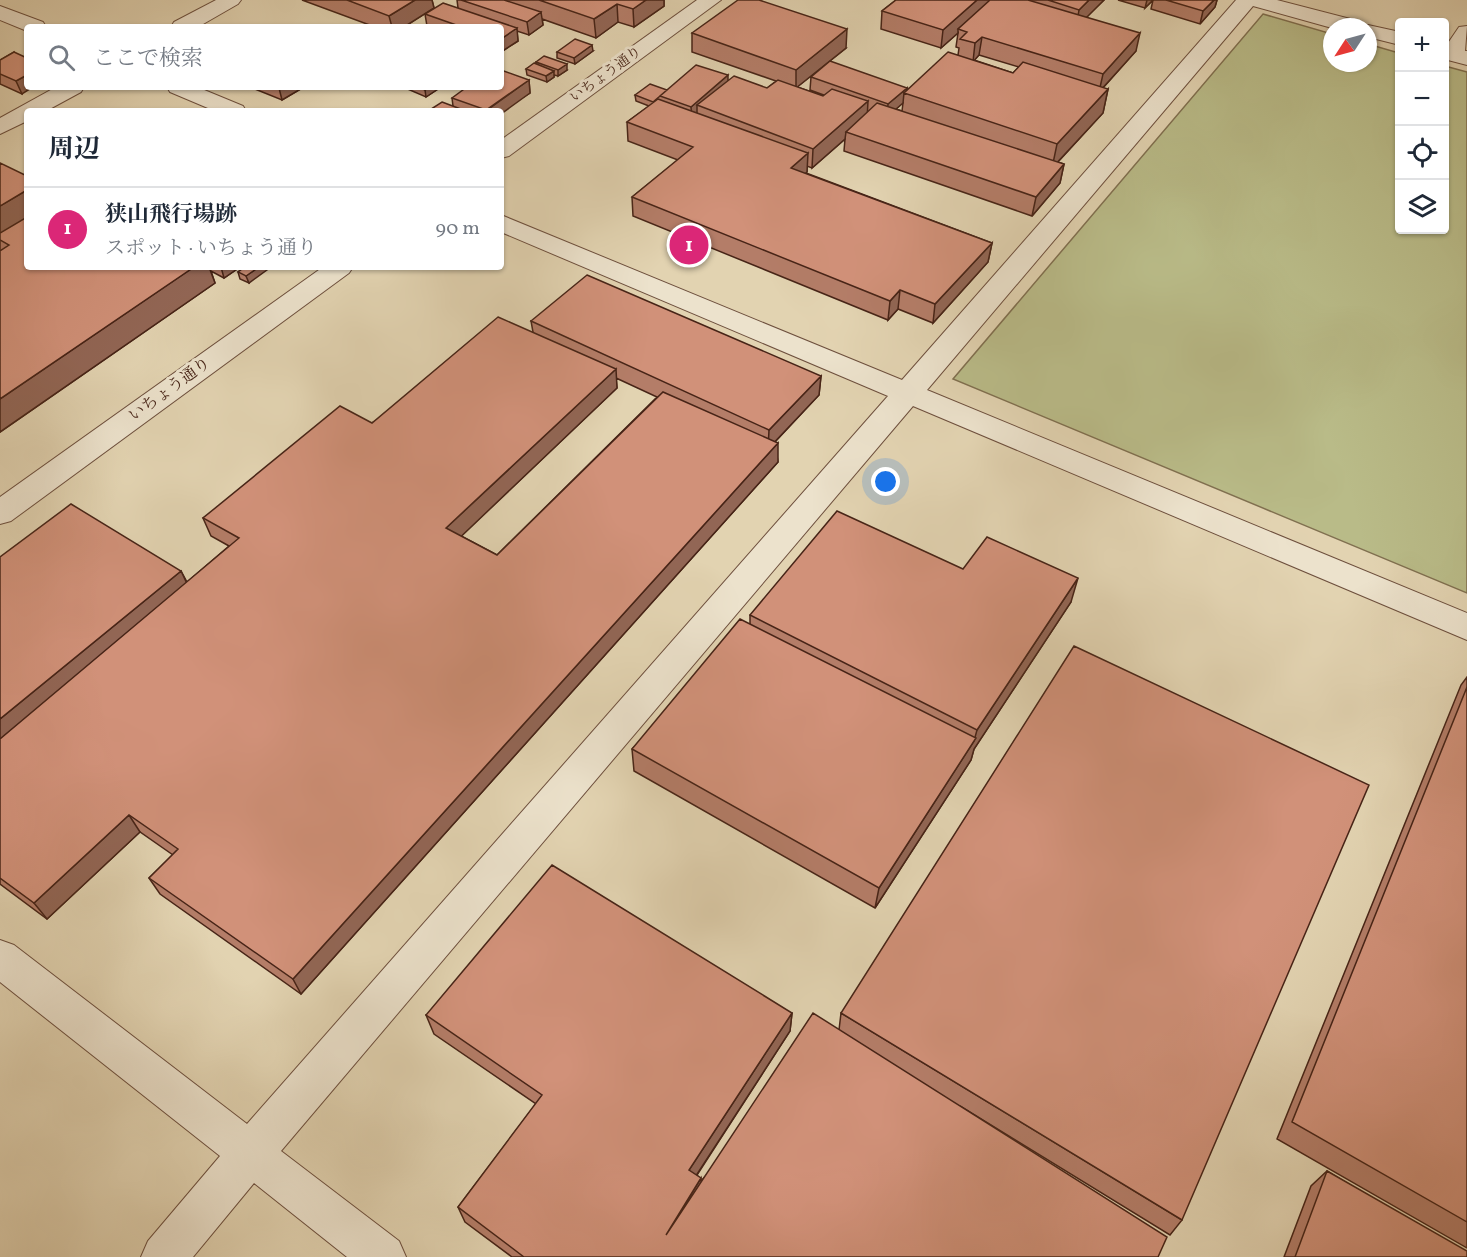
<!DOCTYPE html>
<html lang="ja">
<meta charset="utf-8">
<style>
:root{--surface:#fff;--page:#f2f2f3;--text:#1f2937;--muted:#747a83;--line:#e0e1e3;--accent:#db2777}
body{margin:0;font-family:Vollkorn,"Noto Serif JP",serif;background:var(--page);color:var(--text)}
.controls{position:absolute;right:18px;top:18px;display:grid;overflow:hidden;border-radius:6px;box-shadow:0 2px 4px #0004}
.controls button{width:54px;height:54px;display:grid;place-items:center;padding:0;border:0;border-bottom:2px solid var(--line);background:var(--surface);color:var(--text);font:30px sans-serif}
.compass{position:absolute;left:1323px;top:18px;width:54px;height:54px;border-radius:50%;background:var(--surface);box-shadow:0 2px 4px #0004;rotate:234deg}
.you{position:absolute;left:886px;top:482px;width:21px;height:21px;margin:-15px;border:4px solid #fff;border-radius:50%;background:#1a73e8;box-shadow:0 0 0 9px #1a73e833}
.badge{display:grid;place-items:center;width:39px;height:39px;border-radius:50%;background:var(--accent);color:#fff;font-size:20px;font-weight:700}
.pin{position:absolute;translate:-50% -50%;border:3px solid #fff;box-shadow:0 2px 6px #0006}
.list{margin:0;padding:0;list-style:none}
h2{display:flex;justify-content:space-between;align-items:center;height:78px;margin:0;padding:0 24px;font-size:26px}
h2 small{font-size:20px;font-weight:400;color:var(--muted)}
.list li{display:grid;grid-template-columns:39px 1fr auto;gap:18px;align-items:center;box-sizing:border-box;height:84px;padding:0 24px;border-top:2px solid var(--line)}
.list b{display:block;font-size:22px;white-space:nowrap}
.list p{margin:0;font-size:20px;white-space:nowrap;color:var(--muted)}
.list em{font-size:20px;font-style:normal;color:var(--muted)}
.icon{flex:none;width:33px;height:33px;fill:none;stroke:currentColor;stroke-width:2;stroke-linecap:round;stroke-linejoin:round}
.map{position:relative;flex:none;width:1467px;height:1257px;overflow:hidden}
.search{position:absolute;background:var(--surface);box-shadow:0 2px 4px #0004;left:24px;top:24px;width:480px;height:66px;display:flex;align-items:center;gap:15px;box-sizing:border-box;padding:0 21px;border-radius:6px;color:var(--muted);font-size:22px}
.panel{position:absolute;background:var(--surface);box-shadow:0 2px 4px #0004;left:24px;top:108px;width:480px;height:162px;border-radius:6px}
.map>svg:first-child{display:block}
</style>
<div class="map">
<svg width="1467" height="1257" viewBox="0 0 1467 1257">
<rect width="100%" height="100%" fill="#e2d3b1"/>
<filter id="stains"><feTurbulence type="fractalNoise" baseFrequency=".00333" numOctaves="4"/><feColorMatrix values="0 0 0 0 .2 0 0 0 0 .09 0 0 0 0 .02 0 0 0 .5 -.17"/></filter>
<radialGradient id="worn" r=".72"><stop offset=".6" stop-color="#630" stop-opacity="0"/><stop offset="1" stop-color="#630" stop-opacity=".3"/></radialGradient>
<!-- green -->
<path fill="#b9bb88" stroke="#807050" stroke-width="1.5" d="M1263 14 1332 34V63H1368V44L1399 53 1400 230H1444L1445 66 1467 72V593L953 379Z"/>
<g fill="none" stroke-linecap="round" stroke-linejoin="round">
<defs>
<path id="minor" d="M216 0H241L238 4 198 27H171L174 22Z
M697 0H721L509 156 501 158V140Z
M1236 0H1277L1362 22 1364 26 1368 25 1400 32V45L1368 37V27L1332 28 1253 6 927 390 1467 613V640L913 406 281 1151 399 1241 406 1257H347L254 1183 193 1257H141L148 1241 220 1156 0 982V940L14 945 247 1124 888 396 501 232V215L902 380Z
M0 6 43 22 46 27H27V31L0 20Z
M1467 26 1465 51H1467V65L1444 59V49L1459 27Z
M56 87H84L81 92 46 111H27V121L0 134V118Z
M167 87H197L243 106 246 111H215L170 92Z
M323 267H353L349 273 11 521 0 524V497Z"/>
</defs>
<!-- minor casing -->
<use href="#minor" stroke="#6e503e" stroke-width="2"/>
<!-- minor -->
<use href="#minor" fill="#ece2cc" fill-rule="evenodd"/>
</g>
<!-- wall -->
<path fill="#b47d68" stroke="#472417" stroke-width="1.5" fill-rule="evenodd" d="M302 0H432L434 8 404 27H375Z
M457 0H664V6L634 27 618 22 596 38 542 19 543 25 529 35 517 31 518 41 501 52V27L427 26 425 14 458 8Z
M896 0H1104L1086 17 1136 51 1103 88 1108 89 1103 113 1058 162 1064 164 1060 183 1032 216 844 151 845 139 812 168 807 166V172L806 173 992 243 988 262 933 323 898 309 888 320 633 216 632 197 678 160 628 141 627 122 649 106 636 101 635 95 667 90 767 88 776 81 692 52V33L846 48 797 87 823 96 824 95 810 90 811 77 907 88V90L958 55 959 48 956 47 958 33 941 48 881 29 882 11ZM979 55 1019 67 1013 73 974 60ZM903 103 902 111 896 109Z
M1118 0H1153L1145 8Z
M1153 0H1217L1215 7 1200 24 1151 9Z
M593 51 575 64 557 58V52Z
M14 52 22 94 0 84V60Z
M536 62 567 70 558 76 554 75V77L547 82 527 75 526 69 536 64Z
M529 80 530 93 501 111H428L453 106 452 98Z
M250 87H304L282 100Z
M403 87H441L426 97Z
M0 163 27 267H240L224 278 211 271 215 283 0 432Z
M245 267 249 283 240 279 238 272Z
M531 321 821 376 819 395 775 442 778 462 301 994 160 894 149 878 173 855 140 832 47 919 0 884V557L181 571 187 582 229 546 211 536 203 518 533 332ZM616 378 657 397 497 555 461 536 617 388Z
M963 569 1071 602 974 749 971 760 875 908 634 771 632 749 750 624V615Z
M1467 677V1248L1277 1139 1461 685Z
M792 1013 790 1031 697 1175 701 1181 839 1030 841 1013 1182 1220 1170 1235 960 1106 1158 1257H512L465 1222 458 1207 536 1104 434 1034 426 1015Z
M1327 1171 1467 1257H1284L1311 1186Z"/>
<!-- shaded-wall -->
<path fill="#926655" stroke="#472417" stroke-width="1.5" d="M415 0H432L434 8 404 27H392L389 16Z
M646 0H664V6L634 27 633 9Z
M977 0H994L958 29V33L941 48 943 30Z
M1089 0H1104L1076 28 1079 10Z
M1147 0H1153L1145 8Z
M1214 0H1217L1215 7 1200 24 1203 11Z
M617 4 618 22 596 38 594 19Z
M541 12 543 25 529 35 527 22Z
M517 28 518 41 501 52V39Z
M847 29 846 48 796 88V70Z
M1140 33 1136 51 1099 92 1103 74Z
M982 37 979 55 973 62 975 43Z
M592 45 593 51 575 64 574 58Z
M567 64V70L558 76V70Z
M554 71V77L547 82 546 76Z
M27 75V87H33L22 94 16 81Z
M728 75V88L697 105V115L692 120 691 107Z
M529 80 530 93 501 114V111H486Z
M280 87H304L282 100 279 88Z
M430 87H441L426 97 425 90Z
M907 88 906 94 904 93 903 103 887 117 888 104Z
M1108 89 1103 113 1052 168 1057 144Z
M868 101 867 120 846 132 845 139 812 168 813 149Z
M808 153 807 172 791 187V168Z
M1064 164 1060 183 1032 216 1036 197Z
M27 190V221L0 237V206Z
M992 243 988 262 933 323 935 304Z
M194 267H209L215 283 0 432V399Z
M221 267H240L224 278Z
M259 267H271L249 283 246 276Z
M900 290 898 309 888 320 890 301Z
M616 369 617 388 450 547 446 528Z
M821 376 819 395 768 449 769 430Z
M778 443V462L301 994 293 979Z
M181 571 190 590 0 747V719Z
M1078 578 1071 602 974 749 971 760 875 908 879 888 974 741 977 730Z
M129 815 140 832 47 919 34 903Z
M792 1013 790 1031 690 1185 689 1170Z
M701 1178 702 1194 666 1235Z"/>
<!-- building -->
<path fill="#d19179" stroke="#472417" stroke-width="1.5" d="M347 0H415L389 16Z
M461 0H504L541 12 527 22Z
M539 0H646L633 9 617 4 594 19Z
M738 0H759L847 29 796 70 692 33Z
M896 0H977L943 30 882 11Z
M990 0H1028L1140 33 1103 74 982 37 975 43 960 39 967 32 958 29Z
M1048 0H1089L1079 10Z
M1166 0H1214L1203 11Z
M443 3 517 28 501 39V27H462L425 14Z
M575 39 592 45 574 58 557 52Z
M14 52 27 58V75L16 81 0 74V60Z
M948 52 1013 73 1023 62 1108 89 1057 144 904 93Z
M544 56 567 64 558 70 536 62Z
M830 61 907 88 888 104 811 77Z
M534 63 554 71 546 76 526 69Z
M696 65 728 75 691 107 660 96Z
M501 70 529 80 486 110 452 98 467 87H501Z
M734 76 767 88 778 80 823 96 832 89 868 101 813 149 697 105Z
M650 84 667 90 653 102 635 95Z
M417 87H430L425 90Z
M658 99 808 153 791 168 992 243 935 304 900 290 890 301 632 197 693 147 627 122Z
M442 102 466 111H428Z
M877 103 1064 164 1036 197 846 132Z
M0 163 27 176V190L0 206Z
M27 217V267H194L0 399V251L9 245 0 240V233Z
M245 267H259L246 276 238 272Z
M587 275 821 376 769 430 531 321Z
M498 317 616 369 446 528 497 555 663 392 778 443 293 979 149 878 178 849 129 815 34 903 0 878V739L239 538 203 518 340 406 372 423Z
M71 504 181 571 0 719V557Z
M837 511 963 569 987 537 1078 578 977 730 750 615Z
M740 619 976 738 879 888 632 749Z
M1074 646 1369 785 1182 1220 841 1013Z
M1467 687V1222L1292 1122Z
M552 865 792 1013 689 1170 701 1178 666 1235 813 1013 1167 1237 1158 1257H524L458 1207 542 1095 426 1015Z
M1327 1171 1467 1251V1257H1295Z"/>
<g text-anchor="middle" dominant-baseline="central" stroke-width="6" stroke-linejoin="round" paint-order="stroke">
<!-- far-street labels -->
<g font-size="14" fill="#472417" stroke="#ece2cc">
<text transform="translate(606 75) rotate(-36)">いちょう通り</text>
</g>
<!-- street labels -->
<g font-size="16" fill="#472417" stroke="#ece2cc">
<text transform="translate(170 390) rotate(-36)">いちょう通り</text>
</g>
</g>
<rect width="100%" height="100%" filter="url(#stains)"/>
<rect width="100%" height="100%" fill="url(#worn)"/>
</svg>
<div class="controls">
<button>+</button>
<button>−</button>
<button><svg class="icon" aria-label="locate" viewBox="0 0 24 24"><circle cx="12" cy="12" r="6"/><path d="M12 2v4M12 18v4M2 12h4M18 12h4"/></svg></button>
<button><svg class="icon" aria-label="layers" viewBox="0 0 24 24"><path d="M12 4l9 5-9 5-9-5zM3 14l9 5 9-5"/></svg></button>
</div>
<svg class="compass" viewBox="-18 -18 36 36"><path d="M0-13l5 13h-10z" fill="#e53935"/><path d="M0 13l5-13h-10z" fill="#747a83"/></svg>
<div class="you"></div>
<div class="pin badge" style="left:689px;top:245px">1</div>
<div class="search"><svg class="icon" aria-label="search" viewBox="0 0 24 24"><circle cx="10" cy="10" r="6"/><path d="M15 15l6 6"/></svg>ここで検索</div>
<section class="panel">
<h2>周辺<small></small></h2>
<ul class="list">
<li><span class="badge">1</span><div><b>狭山飛行場跡</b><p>スポット · いちょう通り</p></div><em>90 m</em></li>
</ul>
</section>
</div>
